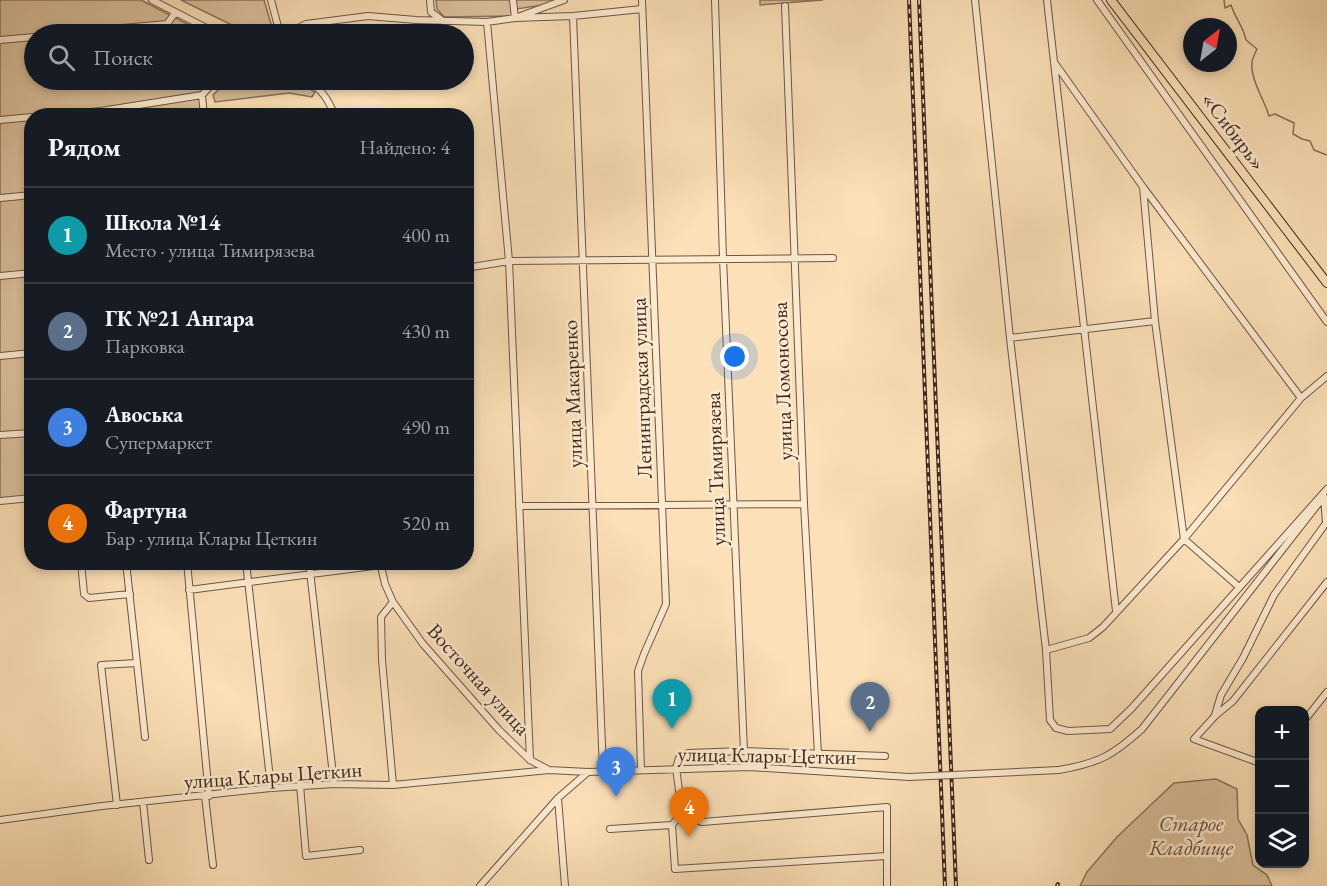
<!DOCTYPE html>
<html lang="ru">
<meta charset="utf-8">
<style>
:root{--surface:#171b24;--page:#20242c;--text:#f1f3f6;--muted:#9ea1a6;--line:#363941;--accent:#c59692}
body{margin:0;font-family:"EB Garamond",serif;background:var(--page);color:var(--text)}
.controls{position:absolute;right:18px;bottom:18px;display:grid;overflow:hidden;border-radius:12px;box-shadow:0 3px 9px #0003}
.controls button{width:54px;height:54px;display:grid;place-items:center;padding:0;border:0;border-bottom:2px solid var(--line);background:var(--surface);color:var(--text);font:30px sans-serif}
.compass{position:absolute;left:1183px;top:18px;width:54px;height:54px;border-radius:50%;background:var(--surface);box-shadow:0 3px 9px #0003;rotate:31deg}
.you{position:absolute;left:735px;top:357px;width:21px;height:21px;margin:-15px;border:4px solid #fff;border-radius:50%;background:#1a73e8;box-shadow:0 0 0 9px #1a73e833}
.badge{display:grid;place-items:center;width:39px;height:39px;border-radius:50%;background:var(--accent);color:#fff;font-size:20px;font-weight:700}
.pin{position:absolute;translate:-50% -50px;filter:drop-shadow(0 2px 3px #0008)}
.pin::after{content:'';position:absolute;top:32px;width:21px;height:18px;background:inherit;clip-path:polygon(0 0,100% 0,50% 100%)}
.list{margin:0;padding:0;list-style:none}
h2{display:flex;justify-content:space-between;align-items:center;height:78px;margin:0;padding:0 24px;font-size:26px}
h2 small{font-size:20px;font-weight:400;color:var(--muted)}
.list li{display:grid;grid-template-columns:39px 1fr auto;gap:18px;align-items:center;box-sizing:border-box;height:96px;padding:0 24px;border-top:2px solid var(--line)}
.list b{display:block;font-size:22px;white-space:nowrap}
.list p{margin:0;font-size:20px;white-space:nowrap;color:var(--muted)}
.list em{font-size:20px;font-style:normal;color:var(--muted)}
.icon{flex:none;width:33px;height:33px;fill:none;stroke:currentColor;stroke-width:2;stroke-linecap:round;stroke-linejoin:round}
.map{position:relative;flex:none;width:1327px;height:886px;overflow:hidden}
.search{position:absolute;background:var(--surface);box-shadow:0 3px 9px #0003;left:24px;top:24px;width:450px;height:66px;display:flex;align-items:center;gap:15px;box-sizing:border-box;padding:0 21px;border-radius:33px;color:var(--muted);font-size:22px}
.panel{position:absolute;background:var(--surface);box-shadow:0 3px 9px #0003;left:24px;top:108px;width:450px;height:462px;border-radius:24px}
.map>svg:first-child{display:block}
</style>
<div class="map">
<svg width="1327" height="886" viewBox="0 0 1327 886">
<rect width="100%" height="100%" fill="#fce0b7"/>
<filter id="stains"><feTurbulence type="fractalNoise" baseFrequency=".00333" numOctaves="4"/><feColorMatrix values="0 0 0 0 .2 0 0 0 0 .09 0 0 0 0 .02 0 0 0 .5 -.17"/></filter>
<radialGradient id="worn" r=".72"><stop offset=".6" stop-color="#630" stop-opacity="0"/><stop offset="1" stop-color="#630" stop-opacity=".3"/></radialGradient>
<!-- green -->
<path fill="#dcc19d" stroke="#8e745d" stroke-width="1.5" d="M0 0H141L195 28 196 34H34V80H200L204 115 32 116 31 498 0 501Z
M181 0H264L274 34H250Z
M436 0H511L513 16 444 17 437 9Z
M515 0H560L551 4 516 9Z
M760 0H823L760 5Z
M228 80H293L315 92 312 97 289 93 215 102 213 95Z
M1216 779 1237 789 1238 819 1247 835 1253 865 1267 875 1272 886H1080L1087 872 1117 837 1174 783Z"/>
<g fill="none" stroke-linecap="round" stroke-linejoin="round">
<!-- stream -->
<path stroke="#8a705a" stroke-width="1.5" d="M1224 0 1225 8 1231 5C1235 18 1244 28 1246 40L1257 49C1255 53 1252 59 1252 63 1250 79 1265 101 1269 116L1275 114 1294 123 1293 134 1302 139 1310 141 1314 150 1327 155"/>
<defs>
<path id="minor" d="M152 0 218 34
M271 0 280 34
M430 0 431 12 443 21
M513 0 515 18 564 0
M975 0 1010 338 1046 650 1050 720 1056 728 1068 731 1110 729 1132 708 1327 489
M1047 0 1116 611
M1097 0 1327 322
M785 6 804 504 818 754
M573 16 603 771
M487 22 509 261 530 760
M57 34 167 24 175 13
M286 34 306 24 368 16 416 20 487 22 515 18 573 16 642 9
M0 40 34 37
M1054 62 1143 187 1301 398
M306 80C321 88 328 99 335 116
M50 116 101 111 202 95
M204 116 202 95 216 80
M0 120 32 117
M1143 187 1155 321 1184 539 1239 587
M0 198 32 195
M466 268 509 261 833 258
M0 276 32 273
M1010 338 1155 321
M0 356 32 353
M0 435 32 433
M0 501 32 498
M519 506 804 504
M81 562 84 594 89 598 130 594
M126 562 145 737
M187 562 209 796
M246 562 271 788
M309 562 334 784
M380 562 385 584 393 602 423 644 499 730 530 760 549 770 588 772 750 767 909 777
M189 590 381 565
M393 602 381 617 382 660 393 785
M1046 650 1089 638 1103 627 1184 539 1301 398 1327 376
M1215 715 1221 695 1243 658 1274 595 1326 523 1324 497
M1304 721 1327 692
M744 751 885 756
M1260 763 1194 739 1215 716 1233 701 1327 582
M641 770 638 671 644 654 666 604 642 0
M1059 770C1099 763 1112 756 1142 729L1322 499
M300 785 306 856 360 850
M205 796 213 865
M558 798 565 886
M143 802 149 860
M117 805 101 665 137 663
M682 813 676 768 679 758 688 753 744 751 723 258 715 0
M0 820 102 806 271 788 334 784 393 785 549 770
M672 825 675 869 887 856
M610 829 672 825 682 813 702 822 887 807V886
M480 886 558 798 588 772"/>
<path id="major" d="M1111 0 1327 283"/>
</defs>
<!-- minor casing -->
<use href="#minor" stroke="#6f5544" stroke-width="8"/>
<!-- major casing -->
<use href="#major" stroke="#40271d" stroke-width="10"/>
<!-- minor -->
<use href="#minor" stroke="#fdebd0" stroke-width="6"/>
<!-- major -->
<use href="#major" stroke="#fce0b7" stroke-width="8"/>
<defs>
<path id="rail" d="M909 0 945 886
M919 0 956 886
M1057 886 1058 884"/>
</defs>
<!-- rail casing -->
<use href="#rail" stroke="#40271d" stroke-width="4"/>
<!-- rail -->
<use href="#rail" stroke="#fdebd0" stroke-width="1.5" stroke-dasharray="4.5" stroke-linecap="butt"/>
<defs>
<path id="minor-bridge" d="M909 777 1059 770"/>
</defs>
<!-- minor-bridge casing -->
<use href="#minor-bridge" stroke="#6f5544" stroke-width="8" stroke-linecap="butt"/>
<!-- minor-bridge -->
<use href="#minor-bridge" stroke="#fdebd0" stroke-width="6"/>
</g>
<g text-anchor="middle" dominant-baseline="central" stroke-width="5" stroke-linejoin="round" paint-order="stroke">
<!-- street labels -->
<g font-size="21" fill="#40271d" stroke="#fdebd0">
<text transform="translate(1234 131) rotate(53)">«Сибирь»</text>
<text transform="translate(782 381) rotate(-92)">улица Ломоносова</text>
<text transform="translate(641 388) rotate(-92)">Ленинградская улица</text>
<text transform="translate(572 394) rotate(-92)">улица Макаренко</text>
<text transform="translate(715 469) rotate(-92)">улица Тимирязева</text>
<text transform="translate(479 679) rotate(48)">Восточная улица</text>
<text transform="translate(767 755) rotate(1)">улица Клары Цеткин</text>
<text transform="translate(273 775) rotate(-4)">улица Клары Цеткин</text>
</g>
<!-- park labels -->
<g font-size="21" font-style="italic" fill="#674e3d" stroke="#fdebd0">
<text x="1191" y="823">Старое<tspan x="1191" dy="24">Кладбище</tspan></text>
</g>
</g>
<rect width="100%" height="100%" filter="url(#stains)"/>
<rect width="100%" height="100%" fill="url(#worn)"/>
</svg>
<div class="controls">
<button>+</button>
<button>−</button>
<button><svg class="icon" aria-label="layers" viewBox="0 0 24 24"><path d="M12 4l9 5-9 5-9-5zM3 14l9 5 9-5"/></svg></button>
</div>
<svg class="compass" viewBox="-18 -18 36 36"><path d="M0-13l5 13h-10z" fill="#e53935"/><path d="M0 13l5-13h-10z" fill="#9ea1a6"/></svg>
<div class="you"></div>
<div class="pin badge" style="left:672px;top:729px;background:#0f9aa8">1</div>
<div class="pin badge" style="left:870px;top:732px;background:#5c6f8a">2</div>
<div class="pin badge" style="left:616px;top:797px;background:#3f7fe0">3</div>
<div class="pin badge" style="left:689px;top:837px;background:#e8710a">4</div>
<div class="search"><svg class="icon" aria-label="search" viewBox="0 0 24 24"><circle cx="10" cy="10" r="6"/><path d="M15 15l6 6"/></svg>Поиск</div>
<section class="panel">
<h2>Рядом<small>Найдено: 4</small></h2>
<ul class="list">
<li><span class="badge" style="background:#0f9aa8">1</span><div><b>Школа №14</b><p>Место · улица Тимирязева</p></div><em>400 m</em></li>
<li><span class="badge" style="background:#5c6f8a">2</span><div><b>ГК №21 Ангара</b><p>Парковка</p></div><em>430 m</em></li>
<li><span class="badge" style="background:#3f7fe0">3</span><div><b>Авоська</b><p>Супермаркет</p></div><em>490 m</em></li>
<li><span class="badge" style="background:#e8710a">4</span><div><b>Фартуна</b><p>Бар · улица Клары Цеткин</p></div><em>520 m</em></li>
</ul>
</section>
</div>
